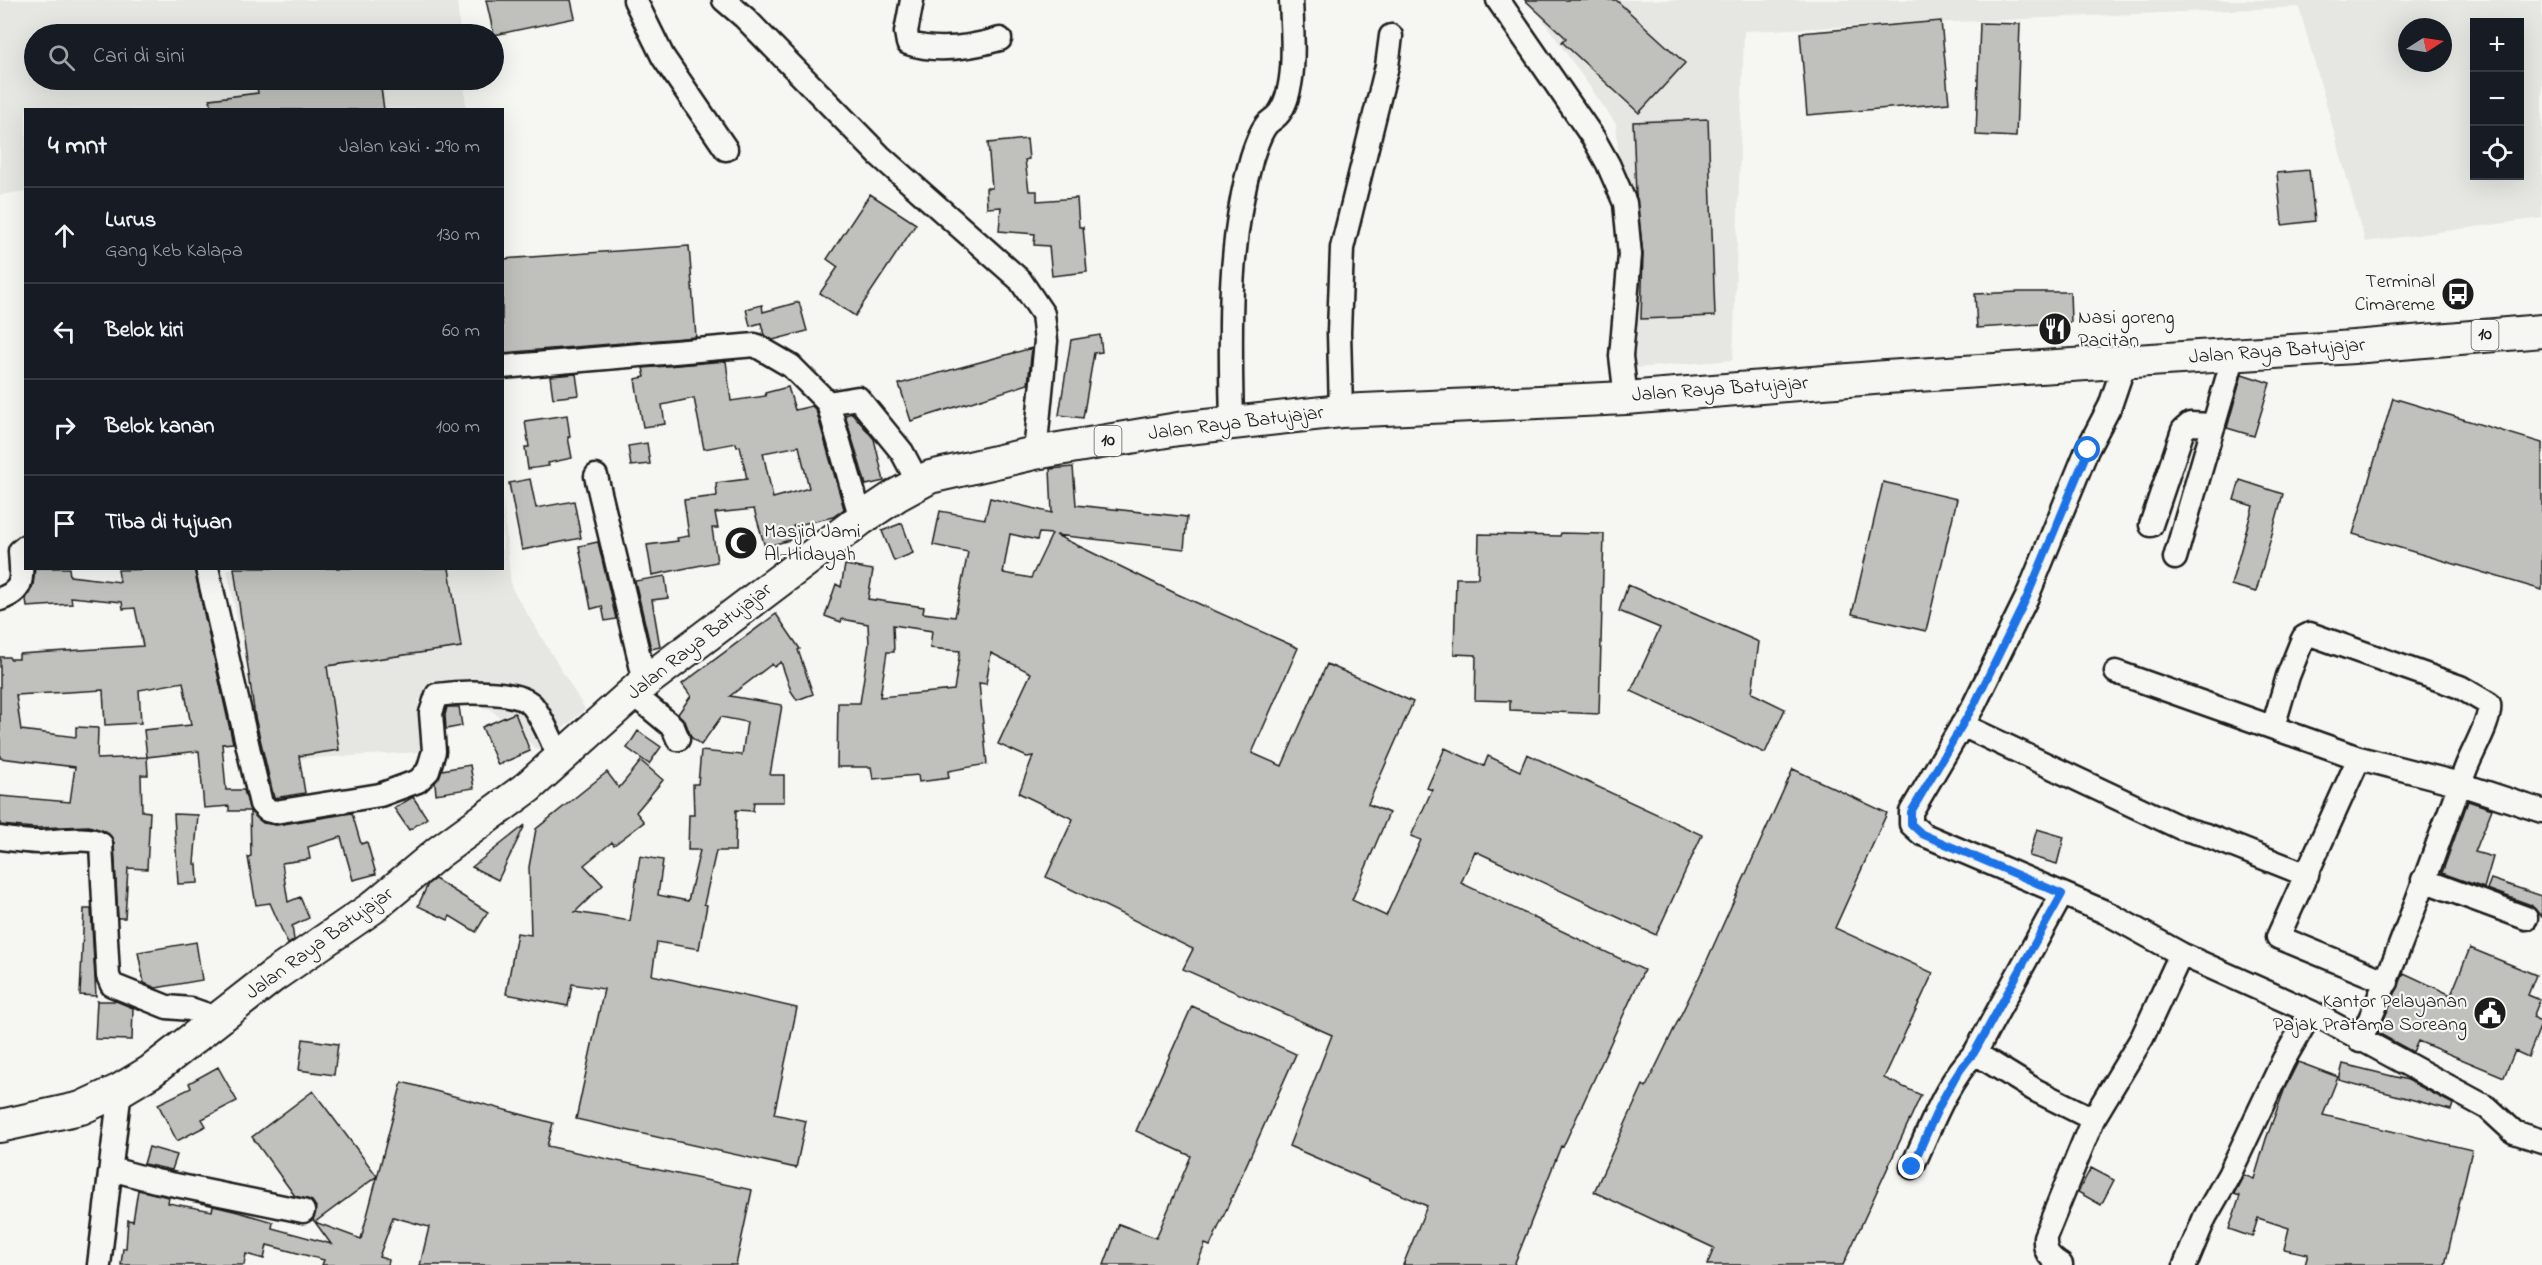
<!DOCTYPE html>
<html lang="id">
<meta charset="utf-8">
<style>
:root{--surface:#171b24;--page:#20242c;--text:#f1f3f6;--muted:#9ea1a6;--line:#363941}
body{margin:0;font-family:"Indie Flower",sans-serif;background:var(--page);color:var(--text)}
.controls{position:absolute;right:18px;top:18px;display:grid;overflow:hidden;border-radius:0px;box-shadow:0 6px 24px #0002}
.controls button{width:54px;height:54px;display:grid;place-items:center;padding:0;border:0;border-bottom:2px solid var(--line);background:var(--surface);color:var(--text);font:30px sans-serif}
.compass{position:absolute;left:2398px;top:18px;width:54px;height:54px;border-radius:50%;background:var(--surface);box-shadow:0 6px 24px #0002;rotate:78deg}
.stop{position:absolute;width:18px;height:18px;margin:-14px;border:4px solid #1a73e8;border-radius:50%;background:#fff}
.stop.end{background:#1a73e8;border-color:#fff;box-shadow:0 2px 6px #0008}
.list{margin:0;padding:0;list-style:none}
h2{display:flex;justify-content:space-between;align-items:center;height:78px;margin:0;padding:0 24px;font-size:26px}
h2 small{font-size:20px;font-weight:400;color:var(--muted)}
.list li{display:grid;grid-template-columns:39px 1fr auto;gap:18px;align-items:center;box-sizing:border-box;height:96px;padding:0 24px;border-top:2px solid var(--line)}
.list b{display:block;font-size:22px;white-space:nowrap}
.list p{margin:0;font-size:20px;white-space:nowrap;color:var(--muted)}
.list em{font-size:20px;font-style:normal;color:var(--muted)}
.icon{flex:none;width:33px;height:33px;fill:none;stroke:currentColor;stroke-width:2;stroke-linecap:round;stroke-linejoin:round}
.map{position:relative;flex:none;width:2542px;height:1265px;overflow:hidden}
.search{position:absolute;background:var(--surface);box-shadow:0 6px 24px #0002;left:24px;top:24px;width:480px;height:66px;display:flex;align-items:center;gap:15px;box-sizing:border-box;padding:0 21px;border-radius:33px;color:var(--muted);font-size:22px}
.panel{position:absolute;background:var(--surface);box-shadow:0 6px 24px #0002;left:24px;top:108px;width:480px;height:462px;border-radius:0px}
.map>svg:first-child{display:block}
</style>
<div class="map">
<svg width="2542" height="1265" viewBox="0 0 2542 1265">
<rect width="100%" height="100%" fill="#f6f6f2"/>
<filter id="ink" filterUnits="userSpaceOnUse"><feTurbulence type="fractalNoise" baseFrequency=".0167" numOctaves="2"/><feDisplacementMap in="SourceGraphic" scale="12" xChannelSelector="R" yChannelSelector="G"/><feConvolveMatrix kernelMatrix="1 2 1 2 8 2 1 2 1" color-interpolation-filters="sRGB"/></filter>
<g filter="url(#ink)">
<!-- built -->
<path fill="#e6e6e2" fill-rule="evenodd" d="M0 0H457L460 34H34V80H464L466 109 26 110 25 191 0 195Z
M1529 0H2542V218L2365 242 2299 7 1744 31 1733 360 1636 368 1616 124ZM2474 22H2520V176H2474ZM2407 27H2443V63H2407Z
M503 498 511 587 585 709 538 750 490 709 419 699 420 752 266 761 227 569 502 568Z"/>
<!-- building -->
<path fill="#c0c0bd" stroke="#1c1c1c" stroke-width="1.5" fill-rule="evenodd" d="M486 0H571L575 18 494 35Z
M1525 0H1616L1685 63 1639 113 1562 42 1566 38Z
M1941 21 1949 103 1807 115 1800 33Z
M1980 23 2020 24 2016 137 1976 135Z
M256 80H380L384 110H211L210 99 258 93Z
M1708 119 1715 316 1641 319 1643 254 1636 194 1633 122Z
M1027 139 1029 159 1025 160 1029 191H1037V201L1077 198 1079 227H1083L1087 272 1052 276 1049 246 1034 245 1035 234 999 231 1001 207 987 208 986 188H992L988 143Z
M2309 170 2315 221 2282 225 2277 173Z
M870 194 916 224 855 316 820 293 838 267 827 259Z
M689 246 696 337 502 353V259Z
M2019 292H2070L2071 322 1977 328 1975 294Z
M799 302 807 331 773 340 764 335 761 323 750 326 746 309 762 305 763 312Z
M1100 335 1102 352 1094 353 1083 418 1059 415 1071 340Z
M1032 348 1028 384 911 421 899 384Z
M726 361 731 401 766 396 765 393 788 387 795 410 812 406 816 410 844 509 833 517 793 526 797 538 765 547 754 509 715 513 718 528H712L717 562 652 575 647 545 678 541 677 538 689 536 684 500 717 496 716 483 747 479 740 446 737 447 736 443 704 449 694 398 662 405 665 424 643 427 635 379 645 377 643 368ZM799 446 809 488 773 498 763 453Z
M576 374 579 395 553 398 550 376Z
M2242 374 2270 383 2254 436 2227 428Z
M2393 398 2542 443V590L2353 534Z
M852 413 874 439 884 481 866 485 845 415Z
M567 415 570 437H568L572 458 548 463 549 466 528 469 525 447H529L525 421Z
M647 443 650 464 631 466 628 446Z
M1073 467 1076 505 1187 517 1184 549 1056 535 1177 594 1298 648 1252 753 1282 766 1327 664 1413 702 1368 804 1389 813 1352 900 1386 916 1421 840 1411 836 1432 790 1427 788 1445 748 1484 766 1488 756 1520 771 1527 754 1702 835 1656 935 1475 851 1461 883 1644 970 1563 1147 1561 1146 1514 1265H1403L1427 1206 1289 1146 1332 1035 1183 969 1193 949 1046 877 1073 819 1019 793 1033 756 1027 757 998 744 1031 673 991 653 986 684 979 683 987 764 948 771 949 778 919 782 918 775 873 779 871 767H837L838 703H860L869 644 868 624 842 619 841 622 825 616 836 584 841 587 845 565 873 570 868 599 924 607 923 613 955 617 968 552 933 545 940 511 985 519 990 498 1052 513 1050 469ZM1039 533 1052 534 1031 578 1003 573 1010 534 1037 540ZM893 625 932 631 930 648 960 651 954 690 880 697 887 652H894Z
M530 479 536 508 574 501 581 538 522 550 509 483Z
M2240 480 2283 494 2256 592 2231 585 2253 506 2234 500Z
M1883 482 1957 499 1926 631 1852 614Z
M902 523 913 553 894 561 882 531Z
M1561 533 1604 534 1599 714 1510 710V701L1475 700 1476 655 1454 654 1456 578H1478L1479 534 1560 536Z
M598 542 616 619 605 621 602 606 591 609 579 546Z
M35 568H69L70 576 120 582 118 570 194 568 233 743 222 744 226 790H244L250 811H229V806L204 808 199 751 147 757 148 775H141L142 811 150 812 147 869 128 868 125 918H118L114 843 107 832 89 826 35 828 0 825V796L70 802 75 767 0 758V657H9L10 659H19V654L143 646 135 608 123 609 122 602 71 597 72 604 27 607 26 599 33 585ZM183 682 191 725 144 730 147 757 97 759 98 728 76 727V737L21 730 16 695 103 690 105 725 141 723 139 690Z
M234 568H449L461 647 327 666 339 750 299 756 305 793 274 798 255 717Z
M665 576 668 598 652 600 660 647 651 649 635 581Z
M1628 585 1759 642 1752 693 1785 709 1765 753 1631 691 1660 628 1619 611Z
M776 614 800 649 798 650 813 694 797 700 791 691 781 662 774 667 772 664 730 696 782 705 770 775H784V802H754L753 811 736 810 735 851H716L704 904 707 905 699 949 657 942 652 975 797 1008 774 1114 806 1121 796 1168 576 1119 604 989 572 984 568 1006 506 994 517 933 531 935 529 867 536 829 607 772 619 788 641 761 663 780 636 812 644 822 614 845 612 842 584 865 603 885 575 912 630 921 640 856 663 860 658 895 688 901 700 850H688L689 815H694L693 784H698L701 751 742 755 747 722 721 717 701 745 691 737 685 721 678 714 691 696 682 684Z
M447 707H459L462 726 446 729 445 715Z
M515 713 530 751 498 765 482 727Z
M638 731 661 747 649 764 627 748Z
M470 765 474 788 436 794 435 783 442 770Z
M1793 769 1887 813 1835 928 1933 973 1884 1078 1921 1095 1843 1265H1707L1714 1248 1594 1192 1643 1085 1646 1087 1703 969Z
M413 797 427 818 409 830 394 808Z
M2468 801 2492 809 2475 852 2493 857 2484 888 2442 873Z
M250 811 263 823 277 825 352 813 361 844 367 842 376 874 353 880 341 837 308 847 310 859 282 863 288 902 300 897 309 918 292 926 294 940 288 944 270 903 256 905 248 857 251 856Z
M174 814 198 815 194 864H197L198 883 178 884Z
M525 825 498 880 472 867Z
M2037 829 2064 837 2057 864 2029 856Z
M435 879 488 912 476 932 450 916 448 920 418 906 428 884Z
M2491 879 2542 896V917L2531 905 2487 889Z
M84 909H91L96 996 80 995Z
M196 942 202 980 156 988 144 983 138 952Z
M2470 948 2536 975 2528 995 2540 1000 2533 1017 2542 1022 2528 1057 2515 1051 2504 1077 2418 1041 2413 1052 2378 1033 2404 973 2451 995Z
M97 1001H116L133 1008 132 1040 95 1039Z
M1192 1006 1296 1054 1210 1246 1205 1244 1197 1265H1104L1119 1224 1156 1238 1191 1156 1136 1131Z
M303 1039 338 1044 334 1075 299 1070Z
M2298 1062 2338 1077 2323 1115 2472 1150 2445 1265H2305L2308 1254 2284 1249 2289 1228 2258 1218 2252 1237 2229 1229 2240 1196 2234 1194 2244 1175 2254 1179 2266 1139 2285 1088Z
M2343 1064 2408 1080 2453 1104 2451 1110 2339 1080Z
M218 1067 237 1101 202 1119 206 1126 177 1141 158 1104 191 1088 189 1083Z
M402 1082 553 1123 547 1146 752 1190 736 1265H420L429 1227 393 1217 379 1257 389 1260 388 1265H322L324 1260 267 1245 264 1259 246 1254 244 1265H121L123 1248H126L128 1220 133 1221 138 1190 169 1197 168 1203 212 1211 213 1206 238 1212 273 1222 272 1228 331 1244 315 1222 361 1239Z
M313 1091 377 1176 315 1222 313 1220 316 1207 312 1201 295 1196 252 1137Z
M149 1147 177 1155 172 1170 144 1164Z
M2091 1168 2114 1180 2101 1205 2078 1192Z"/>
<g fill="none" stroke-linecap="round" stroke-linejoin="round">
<defs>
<path id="minor" d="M635 0 663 57 726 149
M724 0 745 18 880 156 1020 280 1043 314 1046 341 1035 453
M912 0 906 32 908 43C937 53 972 47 1000 39
M1498 0 1594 139 1608 164 1625 203 1630 255 1621 356 1626 398
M2125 362 2110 406 2087 450 2027 597 1974 705 1911 812V824L1922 834 2105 912 2181 954 2311 1012 2488 1108 2514 1132 2542 1141
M502 367 755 345 791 366 828 403 861 519
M828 403 858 398 902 452 918 482
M1341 411 1339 332 1342 248 1387 66 1391 36
M1232 424C1230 335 1227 244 1252 157 1255 148 1260 132 1267 124 1271 120 1277 117 1280 112 1298 85 1292 31 1291 0
M596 476 645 682
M2151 525 2183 430 2190 424 2214 425
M2175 558 2234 355
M207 568 261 804 267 810 275 812 380 795 418 781 428 771 434 751 431 713 437 695C458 692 517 689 532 705 544 720 552 742 560 759
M0 599C27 590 21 575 20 551L26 546
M2116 672 2359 758 2460 784 2542 811
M632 693 673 727 678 739
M1962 725 2181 828 2206 835 2307 875
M2273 727 2288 676 2302 641 2304 637 2310 634 2460 687 2489 704C2492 719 2472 752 2466 768 2431 859 2401 952 2360 1041
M2359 758 2278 937 2387 982
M0 838C13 840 26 842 39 842 54 842 89 835 101 844L108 976 112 985 167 1007 190 1009 219 1019
M2423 880 2526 918
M1975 1053 2062 894
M1912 1167C1930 1129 1945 1084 1975 1053L2035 1090 2093 1119 2142 1038 2181 954
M111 1169 156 1181 303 1211
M99 1265 120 1090
M2061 1265C2049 1257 2044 1252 2045 1237L2093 1119
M2185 1265 2205 1217 2229 1175 2283 1061 2311 1012"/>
<path id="highway" d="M0 1126 81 1108 120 1090 150 1072 273 976 372 908 439 852 528 787 645 682 861 519 897 495 930 477 1035 453 1178 429 1341 411 1626 398 1886 377 2354 347 2542 331"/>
</defs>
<!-- minor casing -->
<use href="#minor" stroke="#1c1c1c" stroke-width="27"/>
<!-- highway casing -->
<use href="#highway" stroke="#1c1c1c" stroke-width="36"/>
<!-- minor -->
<use href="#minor" stroke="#f6f6f2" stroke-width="22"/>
<!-- highway -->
<use href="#highway" stroke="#f6f6f2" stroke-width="32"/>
</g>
</g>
<g fill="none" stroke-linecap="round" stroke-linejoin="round" filter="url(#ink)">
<!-- route -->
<path stroke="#1a73e8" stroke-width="8" d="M1912 1167C1930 1129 1945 1084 1974 1053L2062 894 1922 834 1911 824V812L1974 705 2027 597 2088 450"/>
</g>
<!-- icons -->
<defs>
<symbol id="bus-disc" viewBox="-11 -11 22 22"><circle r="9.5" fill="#1c1c1c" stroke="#f6f6f2"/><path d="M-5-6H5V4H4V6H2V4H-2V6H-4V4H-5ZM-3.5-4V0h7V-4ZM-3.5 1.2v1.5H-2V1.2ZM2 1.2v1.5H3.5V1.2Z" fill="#fff"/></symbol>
<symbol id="restaurant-disc" viewBox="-11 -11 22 22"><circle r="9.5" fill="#1c1c1c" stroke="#f6f6f2"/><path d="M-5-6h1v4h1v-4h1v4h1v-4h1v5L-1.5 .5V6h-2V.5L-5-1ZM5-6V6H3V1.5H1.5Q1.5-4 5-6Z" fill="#fff"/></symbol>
<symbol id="mosque-disc" viewBox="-11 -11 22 22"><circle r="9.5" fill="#1c1c1c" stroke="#f6f6f2"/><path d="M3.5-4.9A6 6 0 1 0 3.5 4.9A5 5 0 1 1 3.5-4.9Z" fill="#fff"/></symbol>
<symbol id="civic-disc" viewBox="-11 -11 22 22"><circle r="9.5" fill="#1c1c1c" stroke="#f6f6f2"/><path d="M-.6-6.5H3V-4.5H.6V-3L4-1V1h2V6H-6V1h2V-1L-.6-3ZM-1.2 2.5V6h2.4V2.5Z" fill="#fff"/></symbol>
</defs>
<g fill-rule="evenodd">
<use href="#bus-disc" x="2439" y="275" width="38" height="38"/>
<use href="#restaurant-disc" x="2036" y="310" width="38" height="38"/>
<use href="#mosque-disc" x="722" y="524" width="38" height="38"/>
<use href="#civic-disc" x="2471" y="994" width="38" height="38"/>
</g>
<g text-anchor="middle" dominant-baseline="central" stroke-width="4.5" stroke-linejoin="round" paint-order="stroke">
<!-- shield labels -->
<g fill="#f6f6f2" stroke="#5d5d5c" stroke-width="1.5">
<rect x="2471.5" y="320" width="27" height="30" rx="4.5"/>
<rect x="1094.5" y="426" width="27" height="30" rx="4.5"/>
</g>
<g font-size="18" font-weight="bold" fill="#1c1c1c">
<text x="2485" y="335">10</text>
<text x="1108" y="441">10</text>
</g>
<!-- poi labels -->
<g font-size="20" fill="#1c1c1c" stroke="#f6f6f2" text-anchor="end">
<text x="2435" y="282">Terminal<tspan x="2435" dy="23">Cimareme</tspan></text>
<text x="2078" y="318" text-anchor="start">Nasi goreng<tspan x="2078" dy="23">Pacitan</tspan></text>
<text x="764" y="532" text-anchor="start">Masjid Jami<tspan x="764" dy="23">Al-Hidayah</tspan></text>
<text x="2467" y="1002">Kantor Pelayanan<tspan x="2467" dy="23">Pajak Pratama Soreang</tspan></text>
</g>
<!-- street labels -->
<g font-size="20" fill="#1c1c1c" stroke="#f6f6f2">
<text transform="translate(2277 352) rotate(-4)">Jalan Raya Batujajar</text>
<text transform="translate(1720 390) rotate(-4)">Jalan Raya Batujajar</text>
<text transform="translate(1236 424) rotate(-7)">Jalan Raya Batujajar</text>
<text transform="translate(700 642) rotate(-38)">Jalan Raya Batujajar</text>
<text transform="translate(320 944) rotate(-36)">Jalan Raya Batujajar</text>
</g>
</g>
</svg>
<div class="controls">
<button>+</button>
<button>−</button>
<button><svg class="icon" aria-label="locate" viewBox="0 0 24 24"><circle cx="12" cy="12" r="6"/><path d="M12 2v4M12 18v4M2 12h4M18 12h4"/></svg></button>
</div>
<svg class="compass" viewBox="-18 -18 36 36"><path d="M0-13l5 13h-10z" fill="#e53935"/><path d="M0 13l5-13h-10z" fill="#9ea1a6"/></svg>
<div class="stop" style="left:2088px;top:450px"></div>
<div class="stop end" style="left:1912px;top:1167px"></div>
<div class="search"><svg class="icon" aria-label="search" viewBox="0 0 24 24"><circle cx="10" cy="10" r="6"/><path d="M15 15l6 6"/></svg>Cari di sini</div>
<section class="panel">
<h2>4 mnt<small>Jalan kaki · 290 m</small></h2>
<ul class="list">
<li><svg class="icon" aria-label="ahead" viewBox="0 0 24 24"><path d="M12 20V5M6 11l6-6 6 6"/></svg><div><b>Lurus</b><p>Gang Keb Kalapa</p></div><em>130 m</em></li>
<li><svg class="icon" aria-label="left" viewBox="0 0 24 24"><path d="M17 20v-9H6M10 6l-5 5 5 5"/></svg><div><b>Belok kiri</b></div><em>60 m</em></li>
<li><svg class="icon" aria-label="right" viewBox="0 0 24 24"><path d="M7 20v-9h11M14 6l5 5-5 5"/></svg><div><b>Belok kanan</b></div><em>100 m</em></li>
<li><svg class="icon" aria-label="arrive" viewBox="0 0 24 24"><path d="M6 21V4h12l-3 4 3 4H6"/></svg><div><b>Tiba di tujuan</b></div></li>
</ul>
</section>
</div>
